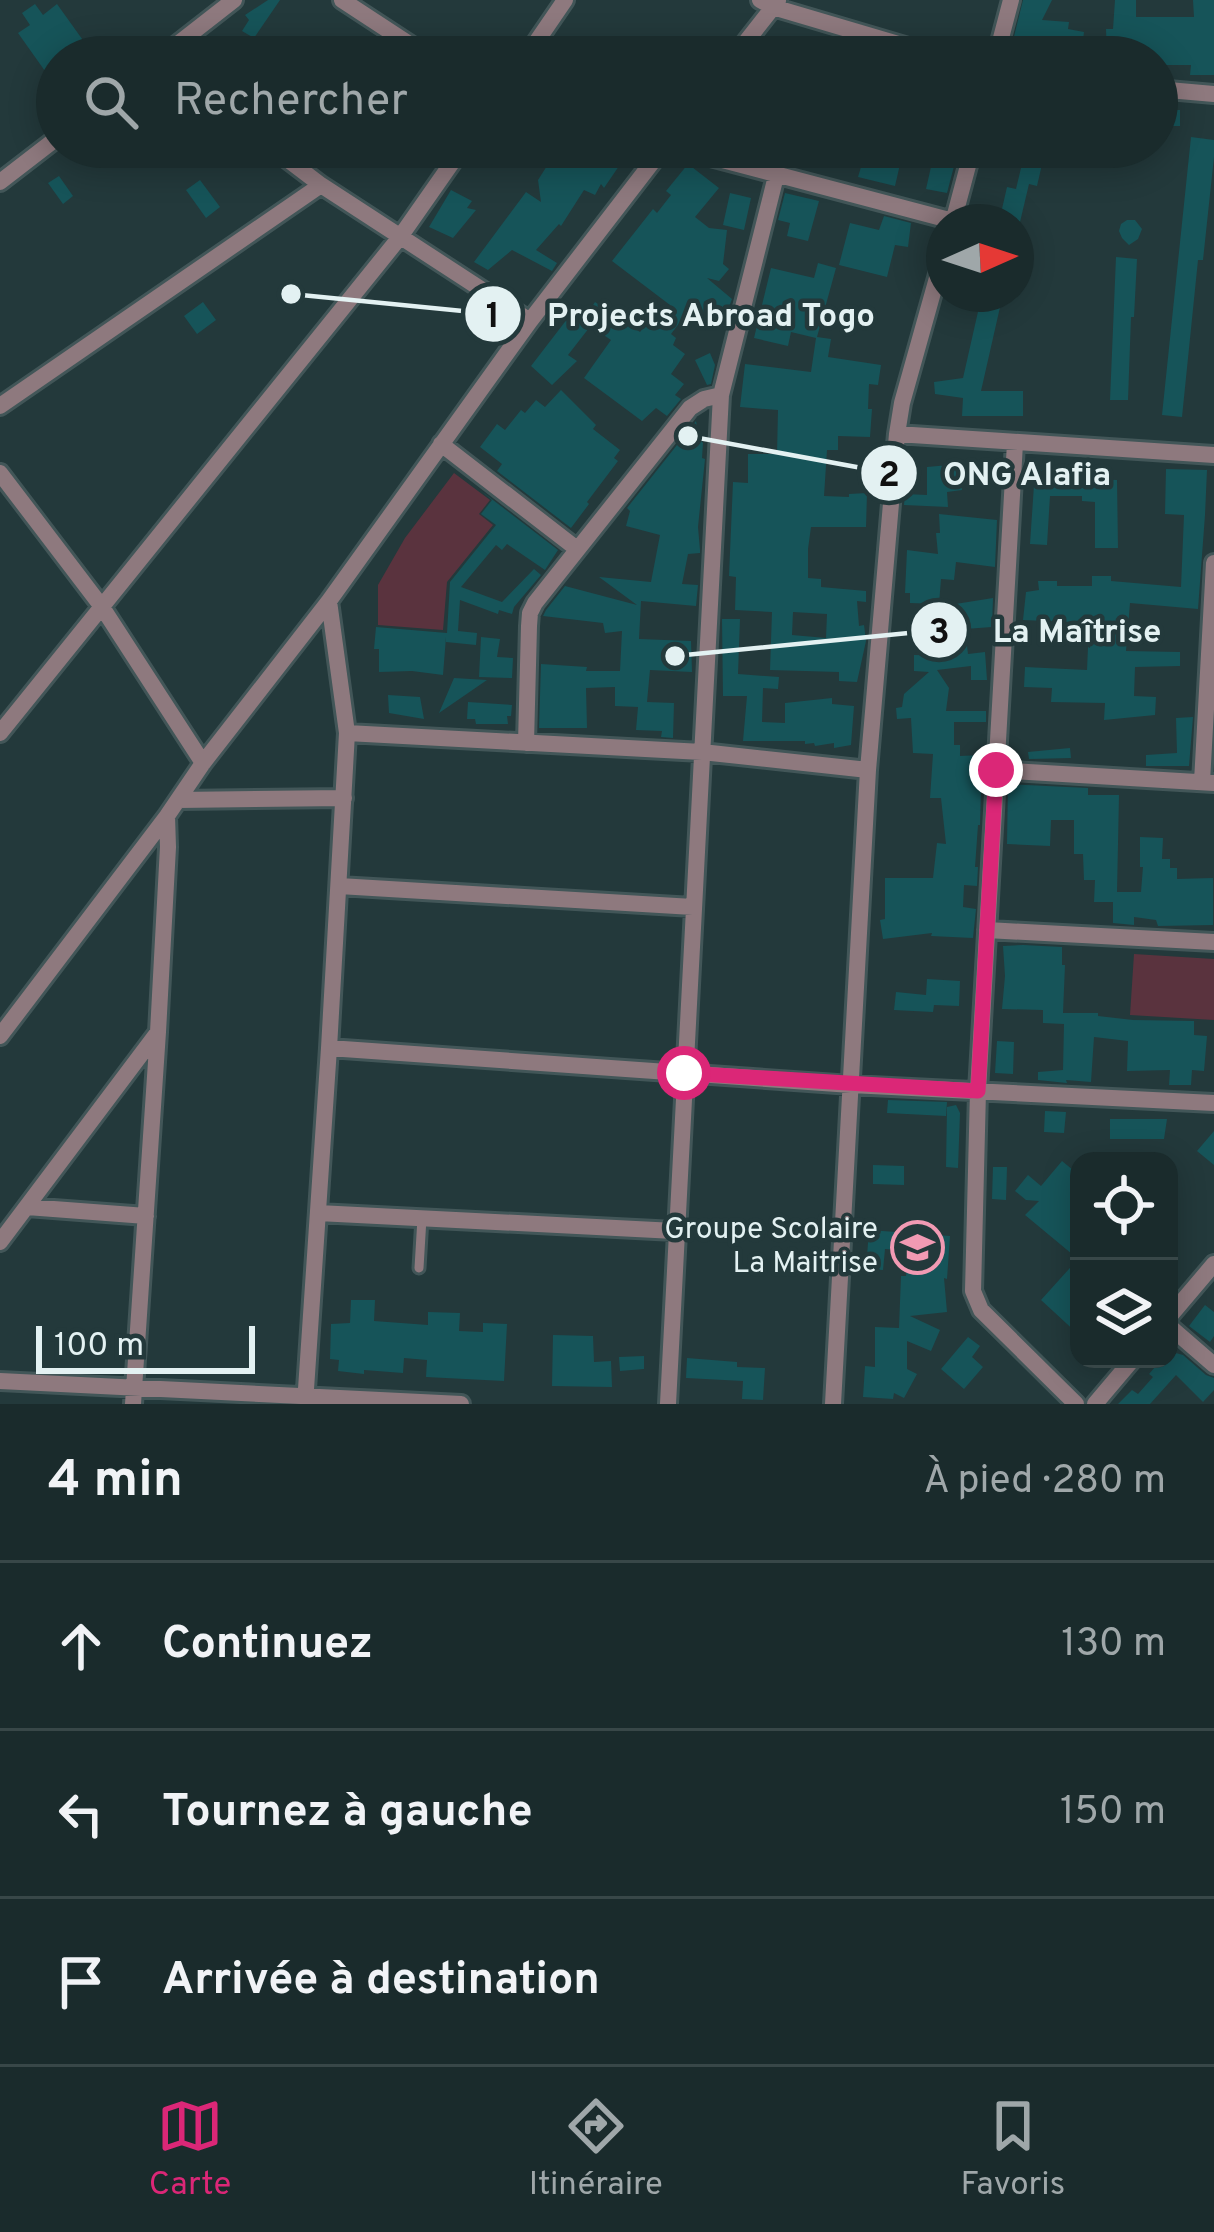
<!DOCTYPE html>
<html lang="fr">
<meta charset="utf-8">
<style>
:root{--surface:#1a2b2c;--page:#273738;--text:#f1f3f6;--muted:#9fa7a9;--line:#384748;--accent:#db2777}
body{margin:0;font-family:Overpass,sans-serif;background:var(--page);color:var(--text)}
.controls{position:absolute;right:36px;bottom:36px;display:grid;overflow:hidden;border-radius:24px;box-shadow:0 6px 30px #0003}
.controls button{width:108px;height:108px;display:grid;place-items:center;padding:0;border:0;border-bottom:3px solid var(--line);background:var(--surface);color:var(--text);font:60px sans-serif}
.compass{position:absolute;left:926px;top:204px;width:108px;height:108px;border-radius:50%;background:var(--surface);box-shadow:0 6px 30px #0003;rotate:87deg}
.scale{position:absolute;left:36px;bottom:30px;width:219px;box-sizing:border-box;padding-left:12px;border:6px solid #e3f1f2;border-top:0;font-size:33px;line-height:42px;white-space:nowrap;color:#e3f1f2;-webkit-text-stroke:9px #23393b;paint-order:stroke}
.stop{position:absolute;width:36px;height:36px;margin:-27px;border:9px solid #db2777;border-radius:50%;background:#fff}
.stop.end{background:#db2777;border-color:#fff;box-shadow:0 3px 12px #0008}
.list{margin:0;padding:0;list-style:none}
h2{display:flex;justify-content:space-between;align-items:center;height:156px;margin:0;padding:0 48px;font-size:51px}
h2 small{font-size:39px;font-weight:400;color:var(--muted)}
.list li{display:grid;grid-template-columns:78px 1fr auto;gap:36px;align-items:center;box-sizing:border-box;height:168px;padding:0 48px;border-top:3px solid var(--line)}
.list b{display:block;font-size:45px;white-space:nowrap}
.list em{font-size:39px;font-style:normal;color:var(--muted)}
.icon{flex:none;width:66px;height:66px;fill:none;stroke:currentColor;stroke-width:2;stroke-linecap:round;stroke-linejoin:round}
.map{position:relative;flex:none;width:1214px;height:1404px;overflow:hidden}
.search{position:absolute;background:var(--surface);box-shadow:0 6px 30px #0003;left:36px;right:36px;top:36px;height:132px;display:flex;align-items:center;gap:30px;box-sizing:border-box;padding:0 42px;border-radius:66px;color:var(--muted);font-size:45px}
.sheet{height:660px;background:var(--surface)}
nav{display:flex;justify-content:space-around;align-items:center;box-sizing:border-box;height:168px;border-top:3px solid var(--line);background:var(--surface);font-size:33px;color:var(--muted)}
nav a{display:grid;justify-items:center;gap:6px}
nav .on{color:var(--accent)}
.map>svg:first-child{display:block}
</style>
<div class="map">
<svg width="1214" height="1404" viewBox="0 0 1214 1404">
<rect width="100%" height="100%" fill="#23393b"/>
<!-- green -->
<path fill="#5a333e" d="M454 473 490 500 479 514 493 525 447 582 443 630 378 625V585L405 538Z
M1134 954 1214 959V1020L1130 1015Z"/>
<!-- building -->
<path fill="#165459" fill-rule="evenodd" d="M268 0H280L254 38 242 31 249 20 245 15Z
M1023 0H1052L1042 20 1069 22 1068 29 1084 32 1081 57H1066L1069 41 1045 37 1043 57H1009Z
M1115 0H1136V17H1194L1193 0H1214V75H1190L1191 65H1159L1160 57H1107L1106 29H1113Z
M35 4 43 15 57 4 95 57H57V88L18 33 30 25 22 13Z
M843 41 897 57H856L841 52Z
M1157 110H1180V126H1157Z
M1191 137 1214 140V157L1203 260H1198L1182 417 1162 415Z
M559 147H568L591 164 601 147H632L604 188 601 184 595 195 584 190 561 226 559 224 536 250 557 263 552 271 512 250 488 270 474 262 526 192 541 202 538 180Z
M855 147H904L895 186 858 177 861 167 851 165Z
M906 147H959L947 193 926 189 933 158 906 151Z
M1026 147H1046L1037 186 1029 184 1020 222H999L1007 187 1016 189Z
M688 164 719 188 695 217 709 228 727 230 723 264 729 269 719 281 707 278 732 299 725 318 717 311 710 320 693 305 671 334 676 338 673 345 685 354 671 374 684 384 675 395 681 399 667 416 656 408 642 421 584 378 611 340 583 321 595 302 640 332 650 320 656 324 670 305 612 261 653 209 657 213 671 195 666 191Z
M59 176 73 196 63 204 48 183Z
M200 180 220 207 206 218 186 190Z
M451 190 472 201 467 208 476 210 453 238 429 227Z
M730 193 751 198 744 230 723 225Z
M785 193 819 201 808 241 787 236 790 223 778 220Z
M884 216 911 223 908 247 895 245 887 277 839 265 850 223 879 230Z
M1127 220H1135L1142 229 1138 239 1129 245 1122 238 1119 231 1121 224Z
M1116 257 1137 259 1134 317H1131L1128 400H1110Z
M818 263 836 268 817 337 831 339 828 357 881 365 878 385 869 384 868 409H872L870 437 838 436V450H827L824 496 849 497V494L867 493 866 527H811L808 549V578L821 579V587L866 591V602L857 601 859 626 864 625 866 641 857 682 839 681V672L770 670 772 612 735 610 736 577 729 576 733 482 748 483V454H777L778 410 740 407 745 364 811 372 816 338 791 332 788 346 754 338 771 268 814 278ZM793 612 827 614 826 638 792 635Z
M982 294H1003L981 391H1023V416H962L963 398 935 394 934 382 963 378Z
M203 302 216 320 197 334 184 316Z
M571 314 589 328 568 355 577 361 552 385 531 366Z
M710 353 715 365 711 384 707 385 695 360Z
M561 390 596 425 593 429 620 450 614 458 618 461 587 502 589 504 571 528 497 471 502 464 480 447 497 424 505 430 521 410 525 413 536 400 545 407Z
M696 421 699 438 703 443 702 458 705 459 698 527 700 550V553L688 554 682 584 698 585 696 606 641 601 639 639 691 641 692 672 650 670 647 702 674 703 673 738 661 737 662 731 636 730 638 707 615 706V687L586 688 587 728H539L541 664 587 667 586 671H620L622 631 605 633 603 623 543 616 546 610 565 586 637 605 599 577 651 582 660 535 626 526 630 511 627 508Z
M960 464 962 490 947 492 948 507 904 505 905 494 927 495V467Z
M1166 469 1207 470 1205 515 1198 609 1130 603 1126 651 1180 652V666L1135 667 1134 696 1156 697 1155 715 1104 720 1105 703 1051 702 1052 688 1024 687 1025 667 1087 670 1088 647 1090 648 1091 623 1023 620 1026 592 1039 590 1038 581H1057V586H1092V576H1111V581L1181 587 1184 515 1165 514Z
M1035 470H1068V478L1117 480 1118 548H1095V502L1082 501V496H1050L1047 545 1030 544Z
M480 490 558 550 545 570 507 544 502 550 496 545 461 587 502 602 534 569 541 575 514 607 512 614 499 610 498 614 460 600 458 631 477 633 476 645 446 642V637L443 675 412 671 379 672V649H374L376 627 447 633 450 582 496 525 481 514 492 500Z
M939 514 997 520 995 567 956 562 954 580 941 579 939 604 910 603V593H905L907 550 938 554 936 533H940Z
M993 598 992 627 965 629 968 654 985 652 987 680H971V666L937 670 949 688 946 711H986V722H954V745H960V756L982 755 980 825H978L975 867H978L977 886 964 885 963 907 976 909 973 938 931 936 932 933 883 939 880 920 885 919V878H933L937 843 946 844 941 798H930L933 754 913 753 911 718 897 719 896 708 902 707 904 694 929 672 914 671V655L949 656 943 606Z
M722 619H740L738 674 779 677 778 689 763 688 762 722 785 723V703L832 698V704L854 706 851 745 834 748V743L815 746 814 743 805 744V741H743L747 696H723Z
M481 637 500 639 497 657 513 658 512 678 479 677Z
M454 678 487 680 439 713Z
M388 695 420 697 424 719 389 713Z
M468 702 512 705 511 716H507L508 724H476L475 719H467Z
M1193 717 1189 766H1146V755L1177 753 1176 718Z
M1070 748 1071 758 1029 759 1028 752Z
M1008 784 1088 788V795H1119L1117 892H1141L1143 867H1140V837L1163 838 1162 859H1170V868H1177V879L1213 878V925L1158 926 1156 920 1134 917V925L1113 923V902H1094L1095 880H1084L1083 854H1074V820H1051L1050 846 1007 844Z
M1023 945 1062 947V965H1065L1063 1013H1098V1016L1133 1020 1194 1021V1035L1207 1036 1204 1071 1192 1070 1191 1085H1169L1170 1070 1127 1071 1128 1041 1094 1037 1091 1082 1066 1080 1067 1083 1038 1080V1072L1063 1070 1064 1024 1043 1023V1010L1002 1009 1005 976 1003 946Z
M927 979 960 981 959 1006 934 1005 933 1012 894 1010 896 992 926 995Z
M997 1041 1014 1042 1013 1074 995 1073Z
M888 1100 947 1102 946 1116 887 1113Z
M956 1105 960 1113 958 1168 946 1167 947 1107Z
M1045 1111 1066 1112 1064 1133 1044 1132Z
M1110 1119H1167L1164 1139H1110Z
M1214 1131V1165L1197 1151Z
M1062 1161 1079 1175V1335L1041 1300 1078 1259 1025 1215 1039 1201 1026 1200 1015 1191 1028 1175 1041 1186Z
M873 1165 904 1166V1185L873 1184Z
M993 1167H1007L1006 1200 992 1199Z
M869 1230 950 1236 947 1279 944 1278 947 1312 910 1316 940 1330 931 1351 907 1341V1369L917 1374 904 1398 894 1393 893 1399 863 1397 865 1366 875 1367V1327L899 1328 901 1276H906L908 1251 885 1249 883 1270 866 1269Z
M351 1300H375L374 1321 428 1325V1312L460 1313 459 1331 483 1332V1323L507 1324 504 1381 426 1377 427 1360 404 1358 403 1373 364 1370V1374L338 1371 339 1360 330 1359 331 1324 350 1323Z
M1205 1305 1214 1312V1336L1210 1342 1189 1326Z
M553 1335 593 1336 594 1362 611 1361 612 1387 552 1386Z
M968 1337 980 1346 972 1357 983 1367 964 1389 941 1369Z
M1172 1352 1183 1355 1206 1375 1214 1378V1390L1203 1402 1176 1375 1150 1404H1118L1132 1390 1138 1394 1153 1377 1149 1374 1162 1359H1169Z
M644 1356V1369L620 1371 619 1357Z
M687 1358 737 1362V1367L765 1368 763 1400 742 1399 743 1381 686 1378Z"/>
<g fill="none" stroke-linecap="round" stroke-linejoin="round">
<defs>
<path id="service" d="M419 1268 422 1218"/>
<path id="minor" d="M342 0 429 57
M760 0 773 7 942 57
M161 57 234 0
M526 57 565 0
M734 57 778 1
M996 57 1011 0
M1157 89 1214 94
M271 147 321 185 530 321
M673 147 953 221
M0 182 57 138
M953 222 973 147
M0 406 321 185
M897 434 1214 455
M1015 443 978 1091 973 1291 981 1310 1076 1404
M441 444 577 549
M0 473 102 607 203 763
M0 733 400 237 463 147
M347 733 702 752 868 770
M526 743 529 626 530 613 535 603 690 408 704 399 721 395
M996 770 1214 783
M1202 782 1214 563
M178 800 344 798
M339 886 693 907
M987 930 1214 942
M0 1036 167 816 203 763 329 601 530 321 664 147
M329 1048 851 1085 1214 1103
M27 1207 146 1216
M318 1213 675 1231
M0 1242 158 1032
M1169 1317 1214 1264
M1169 1326 1214 1365
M0 1381 461 1404
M133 1404 158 1032 168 847 167 816
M305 1404 329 1048 347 733 329 601
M668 1404 721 395 776 176
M833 1404 868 770 897 434 902 403 944 253
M1095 1404 1133 1359"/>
</defs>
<!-- service casing -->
<use href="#service" stroke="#425658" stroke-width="15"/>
<!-- minor casing -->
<use href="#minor" stroke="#425658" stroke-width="22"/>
<!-- service -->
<use href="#service" stroke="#8e797e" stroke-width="9"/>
<!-- minor -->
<use href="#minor" stroke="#8e797e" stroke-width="16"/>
</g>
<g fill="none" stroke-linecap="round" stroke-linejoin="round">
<!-- route -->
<path stroke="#db2777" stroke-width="15" d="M684 1073 978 1091 996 770"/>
</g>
<!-- icons -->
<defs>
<symbol id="school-ring" viewBox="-11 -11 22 22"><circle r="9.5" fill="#23393b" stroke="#f19ab3" stroke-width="1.5"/><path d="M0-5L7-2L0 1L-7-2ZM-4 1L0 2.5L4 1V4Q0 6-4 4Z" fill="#f19ab3"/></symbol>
</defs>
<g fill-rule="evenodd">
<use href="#school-ring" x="888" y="1218" width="59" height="59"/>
</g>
<g text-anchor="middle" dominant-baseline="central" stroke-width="9" stroke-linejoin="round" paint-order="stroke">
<!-- poi labels -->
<g font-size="30" fill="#e3f1f2" stroke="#23393b" text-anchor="end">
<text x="878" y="1230">Groupe Scolaire<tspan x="878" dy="34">La Maitrise</tspan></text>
</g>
</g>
<!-- callouts -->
<path fill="none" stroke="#e3f1f2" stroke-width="4.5" d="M291 294L493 314M688 436L889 473M675 656L939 630"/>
<g fill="#e3f1f2" stroke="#23393b" stroke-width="4.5">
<circle cx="291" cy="294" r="12"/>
<circle cx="688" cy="436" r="12"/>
<circle cx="675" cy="656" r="12"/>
<circle cx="493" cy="314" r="30"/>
<circle cx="889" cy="473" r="30"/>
<circle cx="939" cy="630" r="30"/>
</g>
<g font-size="36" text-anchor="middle" font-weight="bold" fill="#111">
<text x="493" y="327">1</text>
<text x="889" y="486">2</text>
<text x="939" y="643">3</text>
</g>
<g font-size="33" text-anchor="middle" font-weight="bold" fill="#e3f1f2" stroke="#23393b" stroke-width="9" stroke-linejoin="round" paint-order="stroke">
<text x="711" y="326">Projects Abroad Togo</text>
<text x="1027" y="485">ONG Alafia</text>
<text x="1077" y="642">La Maîtrise</text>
</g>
</svg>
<div class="controls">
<button><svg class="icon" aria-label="locate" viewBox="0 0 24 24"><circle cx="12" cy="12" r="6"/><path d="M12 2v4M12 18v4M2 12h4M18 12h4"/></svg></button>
<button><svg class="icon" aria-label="layers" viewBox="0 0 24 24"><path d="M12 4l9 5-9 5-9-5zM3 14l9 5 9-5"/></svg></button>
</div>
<svg class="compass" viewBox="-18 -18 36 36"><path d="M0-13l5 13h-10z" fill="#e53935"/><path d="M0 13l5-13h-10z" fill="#9fa7a9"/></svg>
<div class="scale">100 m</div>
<div class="stop" style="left:684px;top:1073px"></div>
<div class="stop end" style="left:996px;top:770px"></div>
<div class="search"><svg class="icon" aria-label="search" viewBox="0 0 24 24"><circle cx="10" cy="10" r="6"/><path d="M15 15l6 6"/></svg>Rechercher</div>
</div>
<section class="sheet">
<h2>4 min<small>À pied · 280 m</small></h2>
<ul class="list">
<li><svg class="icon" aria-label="ahead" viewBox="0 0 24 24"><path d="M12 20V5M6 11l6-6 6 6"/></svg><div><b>Continuez</b></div><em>130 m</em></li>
<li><svg class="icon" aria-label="left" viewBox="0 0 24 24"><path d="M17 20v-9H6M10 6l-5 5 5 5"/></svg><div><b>Tournez à gauche</b></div><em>150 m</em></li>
<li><svg class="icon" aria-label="arrive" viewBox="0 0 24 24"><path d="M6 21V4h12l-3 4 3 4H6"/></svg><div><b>Arrivée à destination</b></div></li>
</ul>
</section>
<nav>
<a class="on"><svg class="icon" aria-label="map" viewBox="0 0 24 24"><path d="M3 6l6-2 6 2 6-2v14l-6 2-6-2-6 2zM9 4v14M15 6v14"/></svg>Carte</a>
<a><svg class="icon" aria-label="directions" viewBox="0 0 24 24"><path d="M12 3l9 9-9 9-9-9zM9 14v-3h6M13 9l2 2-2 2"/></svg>Itinéraire</a>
<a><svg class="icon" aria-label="saved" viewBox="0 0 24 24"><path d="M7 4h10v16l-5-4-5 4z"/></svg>Favoris</a>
</nav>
